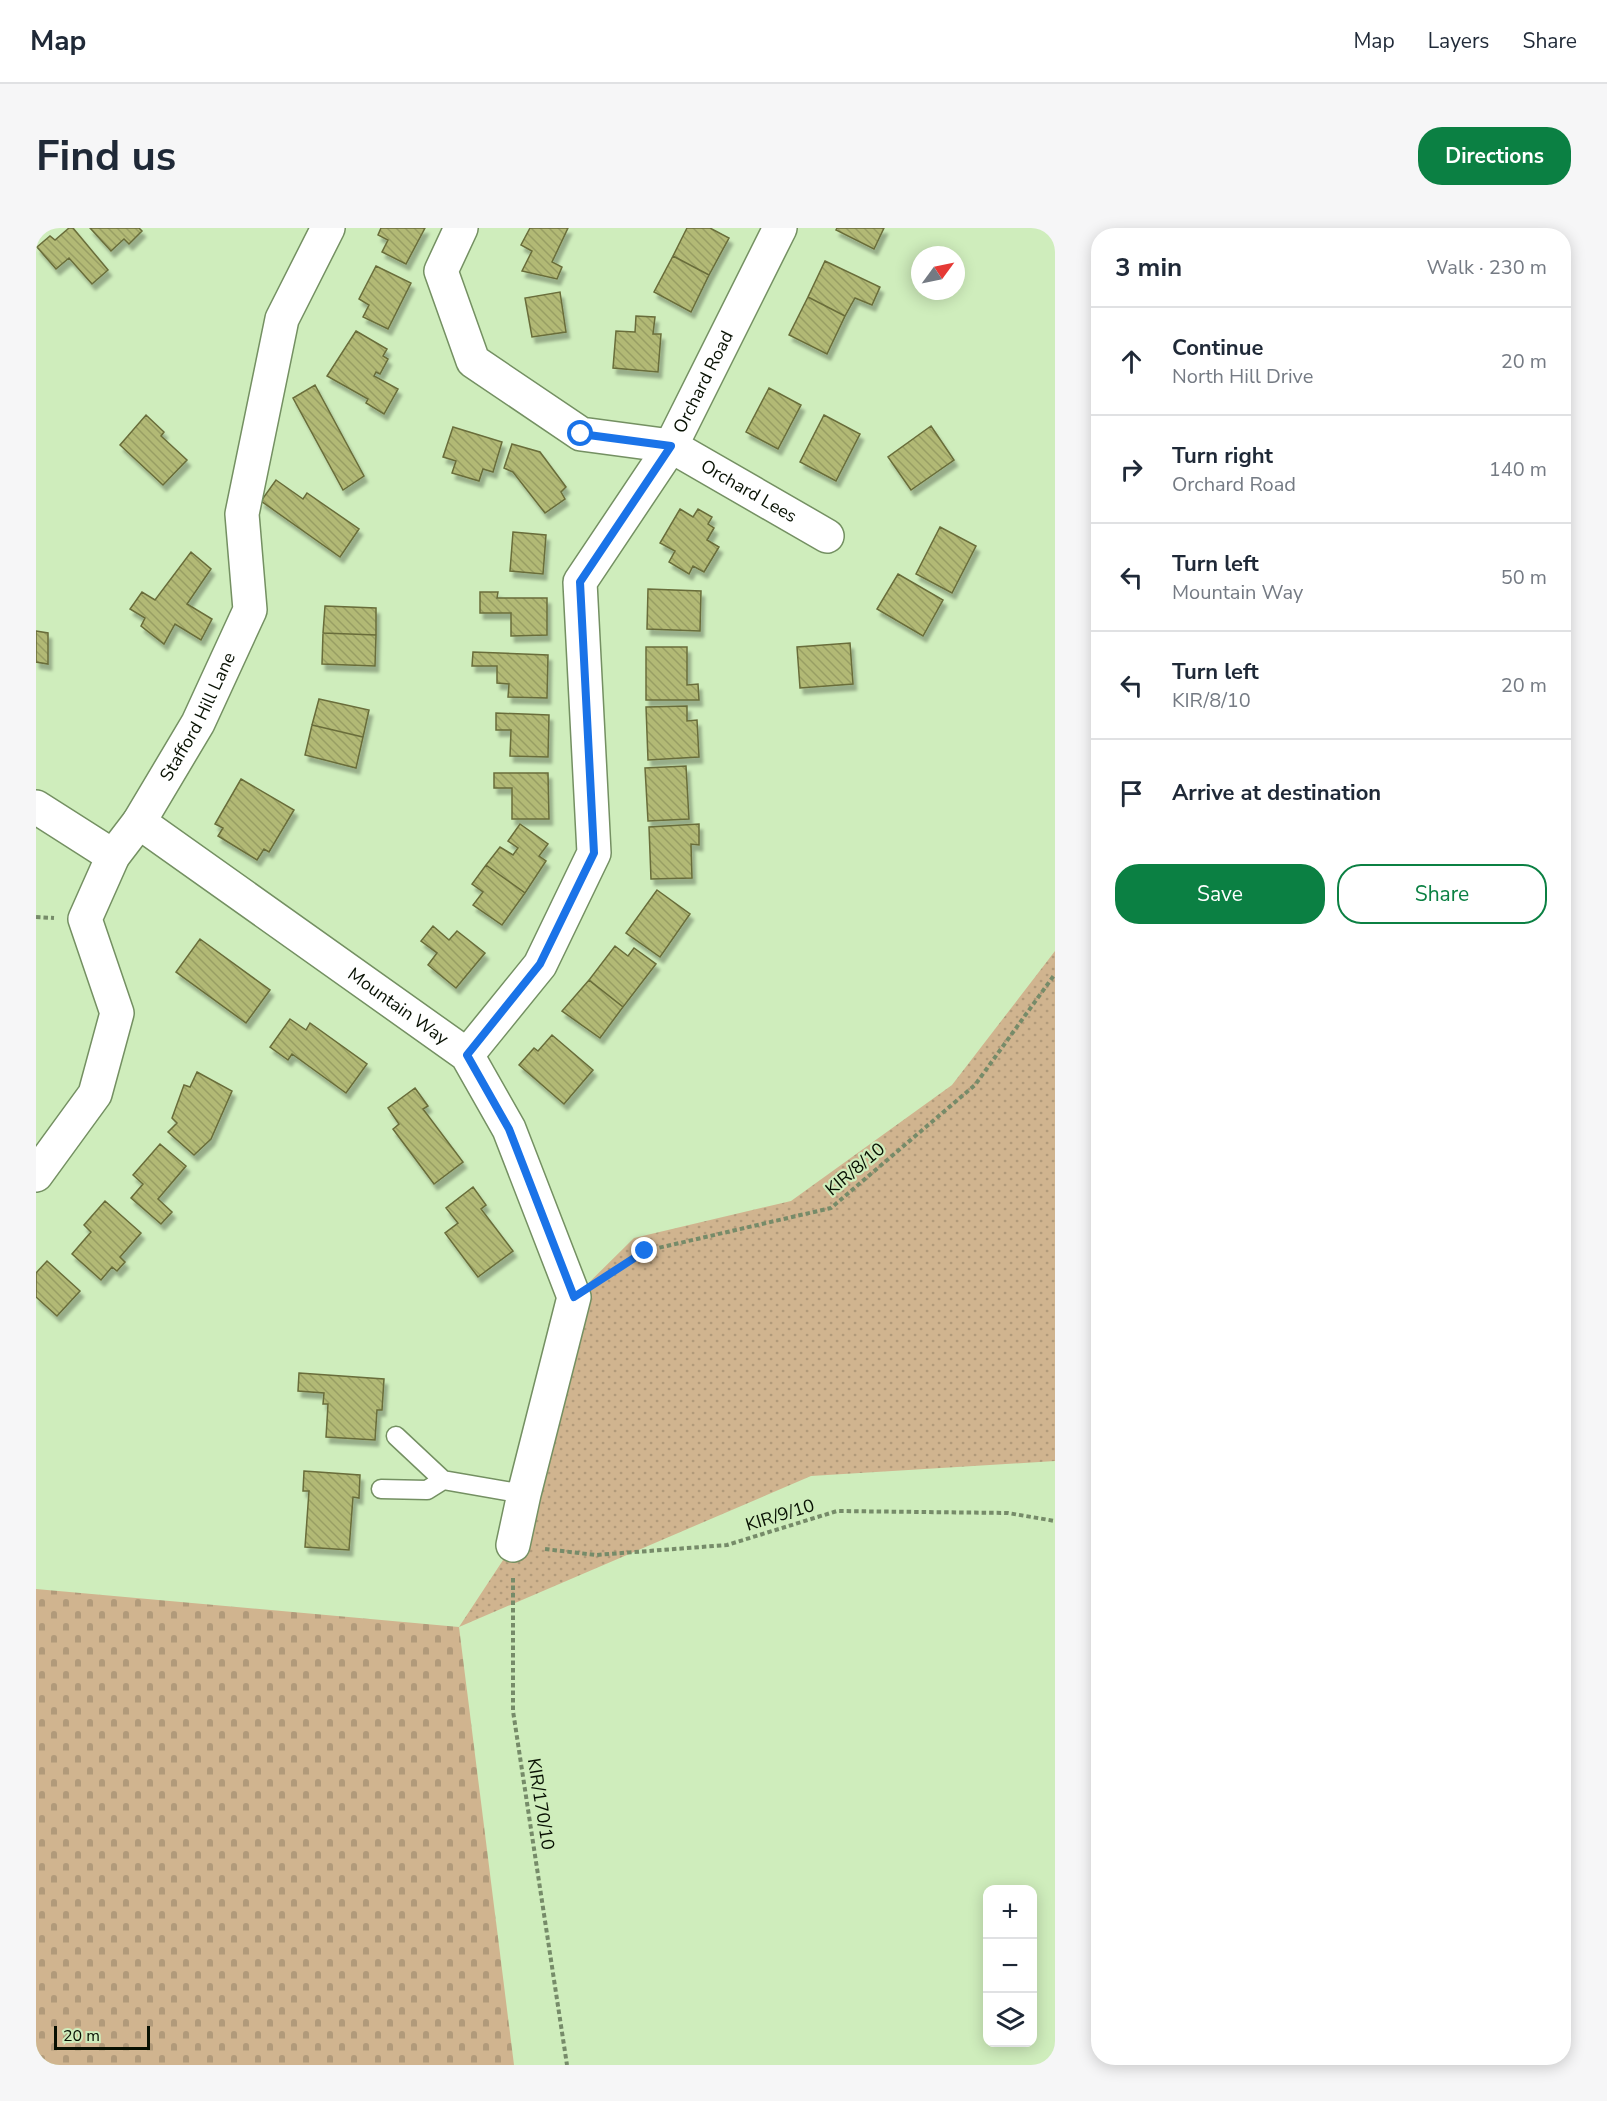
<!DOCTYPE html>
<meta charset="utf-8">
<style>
:root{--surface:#fff;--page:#f6f6f7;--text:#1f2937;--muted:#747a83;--line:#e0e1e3;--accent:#0b8043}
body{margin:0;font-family:"Nunito Sans",sans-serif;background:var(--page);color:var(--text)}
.controls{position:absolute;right:18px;bottom:18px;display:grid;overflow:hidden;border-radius:12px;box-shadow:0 3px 15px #0003}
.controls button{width:54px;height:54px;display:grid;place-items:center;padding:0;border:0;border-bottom:2px solid var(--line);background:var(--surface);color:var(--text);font:30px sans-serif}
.compass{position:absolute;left:875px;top:18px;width:54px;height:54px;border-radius:50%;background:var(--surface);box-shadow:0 3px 15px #0003;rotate:57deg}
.scale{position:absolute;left:18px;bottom:15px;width:96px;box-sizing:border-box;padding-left:6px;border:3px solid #081103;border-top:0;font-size:16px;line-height:21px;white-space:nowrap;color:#081103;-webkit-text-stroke:4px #cfedbc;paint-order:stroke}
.stop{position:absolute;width:18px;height:18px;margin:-14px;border:4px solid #1a73e8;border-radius:50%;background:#fff}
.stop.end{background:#1a73e8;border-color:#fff;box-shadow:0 2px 6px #0008}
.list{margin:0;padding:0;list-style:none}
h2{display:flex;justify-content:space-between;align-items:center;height:78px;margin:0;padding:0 24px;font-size:26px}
h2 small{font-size:20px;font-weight:400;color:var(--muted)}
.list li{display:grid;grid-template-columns:39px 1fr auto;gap:18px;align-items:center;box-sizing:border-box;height:108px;padding:0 24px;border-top:2px solid var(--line)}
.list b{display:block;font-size:22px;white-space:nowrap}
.list p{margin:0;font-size:20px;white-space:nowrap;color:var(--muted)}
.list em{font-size:20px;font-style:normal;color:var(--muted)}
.actions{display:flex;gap:12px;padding:18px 24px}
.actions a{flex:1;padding:14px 0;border:2px solid var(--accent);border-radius:24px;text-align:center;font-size:21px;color:var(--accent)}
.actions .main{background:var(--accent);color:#fff}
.icon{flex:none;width:33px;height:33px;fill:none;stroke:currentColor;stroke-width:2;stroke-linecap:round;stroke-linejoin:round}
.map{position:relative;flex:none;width:1019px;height:1837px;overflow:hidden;border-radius:24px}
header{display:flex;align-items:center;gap:36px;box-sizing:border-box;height:84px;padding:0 30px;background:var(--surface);border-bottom:2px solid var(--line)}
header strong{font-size:28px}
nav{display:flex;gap:33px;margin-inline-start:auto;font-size:21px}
.intro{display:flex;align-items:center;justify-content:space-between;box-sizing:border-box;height:144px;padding:0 36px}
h1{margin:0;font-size:42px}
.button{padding:15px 27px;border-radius:24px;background:var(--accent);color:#fff;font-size:21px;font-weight:700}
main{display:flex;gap:36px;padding:0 36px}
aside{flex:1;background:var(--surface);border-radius:24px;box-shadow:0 3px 15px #0003}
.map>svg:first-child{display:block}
</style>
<header>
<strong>Map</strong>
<nav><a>Map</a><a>Layers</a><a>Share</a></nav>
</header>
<div class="intro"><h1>Find us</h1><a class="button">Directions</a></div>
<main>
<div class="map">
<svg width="1019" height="1837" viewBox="0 0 1019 1837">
<defs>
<pattern id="grass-dots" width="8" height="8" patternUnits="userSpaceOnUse" patternTransform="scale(1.5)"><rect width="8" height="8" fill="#d0b48f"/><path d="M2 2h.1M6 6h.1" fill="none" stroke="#b19a7a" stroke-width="1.8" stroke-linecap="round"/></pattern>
<pattern id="cemetery-stones" width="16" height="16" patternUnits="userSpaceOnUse" patternTransform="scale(1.5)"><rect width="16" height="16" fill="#d0b48f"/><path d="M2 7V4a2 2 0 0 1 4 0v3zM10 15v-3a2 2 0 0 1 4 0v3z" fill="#b19a7a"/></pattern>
<pattern id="building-back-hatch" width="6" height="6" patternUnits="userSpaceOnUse" patternTransform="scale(1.5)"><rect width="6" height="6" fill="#b2b975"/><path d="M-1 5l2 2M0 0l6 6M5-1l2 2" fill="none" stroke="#989e64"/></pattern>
<filter id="shadow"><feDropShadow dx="3.5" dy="6" stdDeviation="1.5" flood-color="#0004"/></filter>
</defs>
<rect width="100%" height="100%" fill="#cfedbc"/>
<!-- grass -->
<path fill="url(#grass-dots)" d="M1019 723V1233L775 1248 423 1399 477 1317 513 1094 598 1010 755 973 916 857Z"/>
<!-- cemetery -->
<path fill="url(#cemetery-stones)" d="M0 1361 423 1399 478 1837H0Z"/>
<!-- building -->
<path fill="url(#building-back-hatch)" stroke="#696d3a" stroke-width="1.5" filter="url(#shadow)" d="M33 0H37L72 42 56 56 33 30 20 41 1 19 14 8 19 12Z
M54 0H103L106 3 93 16 88 11 75 23Z
M345 0H389L370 36 346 24 352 12 342 7Z
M494 0H532L516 34 526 39 521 51 486 43 496 23 485 17Z
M651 0H674L693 10 673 47 637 28Z
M801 0H848L838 21 800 2Z
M637 28 673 47 655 84 618 64Z
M789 33 844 59 836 77 819 70 809 88 772 69Z
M340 38 375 55 352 101 327 89 333 77 323 71Z
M524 64 530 104 496 109 489 70Z
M772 69 809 88 791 126 753 107Z
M600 88 619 89 617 106H625L622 144 577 140 580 103 599 104Z
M320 103 351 121 347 128 352 131 344 146 340 144 338 148 362 161 348 186 330 175 332 171 291 148Z
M279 157 328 248 307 262 257 170Z
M733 160 765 177 742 221 710 204Z
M110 187 128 204 125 208 151 232 127 257 84 217Z
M788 187 824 206 800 253 764 234Z
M895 198 918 232 875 262 852 229Z
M417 199 466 214 457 244 447 241 443 253 416 245 420 233 407 229Z
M476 216 504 224 530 259 525 264 529 271 509 285 477 244 468 240Z
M240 252 267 271 271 265 323 301 304 329 225 273Z
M644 281 657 289 662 281 676 289 672 296 678 300 671 312 683 319 668 344 657 338 653 346 633 334 639 323 624 315Z
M904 299 940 318 916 365 880 346Z
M477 304 510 307 507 346 474 343Z
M155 324 175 341 151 376 176 391 165 412 139 396 128 416 105 398 109 390 94 381 106 364 119 372Z
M862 346 907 372 887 408 841 381Z
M612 361 665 363 664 403 611 401Z
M444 364H462L461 370H511V407L475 408V385H444Z
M289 378 340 380V407L287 405Z
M0 403 12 405V436L0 434Z
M287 405 340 407 339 438 286 436Z
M814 415 817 456 764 460 761 419Z
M610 419H651V457L662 456 663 472H610Z
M437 424 512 427 511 470 472 469 473 456 461 455V438H436Z
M283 471 333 482 327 509 276 497Z
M651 478V493L661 492 663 529 612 532 610 479Z
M460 485 513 487 512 529 474 528 475 502H460Z
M276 497 327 509 320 540 269 527Z
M650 538 653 591 612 593 609 540Z
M458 545H512L513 591H476V560H458Z
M205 551 258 582 233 624 228 621 221 632 182 608 187 600 179 596Z
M484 596 512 616 503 628 510 633 489 665 450 637 464 619 477 627 482 620 472 613Z
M663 596V617L655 616 656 650 615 651 613 599Z
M450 637 489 665 466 697 437 677 447 664 436 656Z
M621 662 654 686 624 729 590 705Z
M397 698 413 712 421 703 449 725 420 760 392 737 401 725 385 713Z
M164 711 234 762 210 795 140 744Z
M579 718 592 728 598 720 620 736 587 779 553 752Z
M553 752 587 779 564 810 526 783Z
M254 791 270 802 274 795 331 836 310 865 256 826 252 832 234 819Z
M516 807 557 842 528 876 483 837 498 820 502 823Z
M161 844 196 863 175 911 158 927 132 904 141 895 136 890 148 857 154 859Z
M379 860 392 878 387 881 427 934 398 956 357 901 363 896 352 880Z
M124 916 150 938 122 971 136 984 125 996 95 970 107 956 97 947Z
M437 959 450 977 445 981 477 1023 442 1049 409 1005 422 995 410 980Z
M69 973 105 1005 84 1029 89 1034 81 1043 76 1039 65 1052 36 1026 55 1004 48 997Z
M11 1033 44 1063 21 1088 0 1069V1045Z
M263 1145 348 1151 346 1182H341L339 1212 290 1209 292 1176H287L288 1165 262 1163Z
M268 1243 324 1247 323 1270 317 1269 313 1322 269 1319 273 1263H267Z"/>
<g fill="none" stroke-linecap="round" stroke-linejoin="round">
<defs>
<path id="lane" d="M407 1252 488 1266
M345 1261 391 1262 407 1252 360 1208"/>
<g id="street">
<path id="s1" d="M425 0 405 43 437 133 545 206 635 218 791 308"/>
<path d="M0 579 77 628"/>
<path id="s2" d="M103 594 431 827 473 901 538 1069 488 1266 477 1317"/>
<path id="s3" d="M431 827 504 737 558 625 544 354 635 218 744 0"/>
<path id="s4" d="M0 947 59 866 81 785 49 691 77 628 103 594 162 495 214 382 206 286 246 91 292 0"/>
</g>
</defs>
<!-- lane casing -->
<use href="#lane" stroke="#749062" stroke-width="21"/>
<!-- street casing -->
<use href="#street" stroke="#749062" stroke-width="36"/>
<!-- path -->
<path stroke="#768b69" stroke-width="4" stroke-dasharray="4.5 3" stroke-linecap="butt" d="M0 689 18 690
M565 1052 609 1023 795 980 939 857 1019 746
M509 1321 560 1327 691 1317 801 1283 972 1285 1019 1293
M477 1350V1483L531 1837"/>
<!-- lane -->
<use href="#lane" stroke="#fff" stroke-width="18"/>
<!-- street -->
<use href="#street" stroke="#fff" stroke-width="33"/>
</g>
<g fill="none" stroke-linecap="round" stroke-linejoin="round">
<!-- route -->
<path stroke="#1a73e8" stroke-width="8" d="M545 206 635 218 544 354 558 625 504 736 431 827 473 901 538 1069 609 1023"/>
</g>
<g text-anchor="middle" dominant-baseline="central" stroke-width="4.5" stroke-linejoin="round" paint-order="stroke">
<!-- street labels -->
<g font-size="18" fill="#081103" stroke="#cfedbc">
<text stroke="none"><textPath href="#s3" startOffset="747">Orchard Road</textPath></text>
<text stroke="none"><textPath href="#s1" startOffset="454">Orchard Lees</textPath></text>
<text stroke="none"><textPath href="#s4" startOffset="516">Stafford Hill Lane</textPath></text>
<text stroke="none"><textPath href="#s2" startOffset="318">Mountain Way</textPath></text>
<text transform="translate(819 941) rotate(-40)">KIR/8/10</text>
<text transform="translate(744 1287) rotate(-17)">KIR/9/10</text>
<text transform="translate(505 1576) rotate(81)">KIR/170/10</text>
</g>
</g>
</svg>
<div class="controls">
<button>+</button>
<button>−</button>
<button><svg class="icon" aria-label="layers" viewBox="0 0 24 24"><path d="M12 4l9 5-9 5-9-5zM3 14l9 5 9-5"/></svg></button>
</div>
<svg class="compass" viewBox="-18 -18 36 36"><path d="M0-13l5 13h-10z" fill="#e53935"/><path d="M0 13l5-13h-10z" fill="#747a83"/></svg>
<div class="scale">20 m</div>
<div class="stop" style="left:545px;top:206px"></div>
<div class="stop end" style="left:609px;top:1023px"></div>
</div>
<aside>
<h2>3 min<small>Walk · 230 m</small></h2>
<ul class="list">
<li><svg class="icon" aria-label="ahead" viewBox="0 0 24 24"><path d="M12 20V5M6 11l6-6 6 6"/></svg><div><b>Continue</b><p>North Hill Drive</p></div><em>20 m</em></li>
<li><svg class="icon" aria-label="right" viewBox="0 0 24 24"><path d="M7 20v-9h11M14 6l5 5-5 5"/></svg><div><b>Turn right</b><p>Orchard Road</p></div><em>140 m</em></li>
<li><svg class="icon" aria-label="left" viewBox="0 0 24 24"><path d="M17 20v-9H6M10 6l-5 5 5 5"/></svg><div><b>Turn left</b><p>Mountain Way</p></div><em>50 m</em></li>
<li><svg class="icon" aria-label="left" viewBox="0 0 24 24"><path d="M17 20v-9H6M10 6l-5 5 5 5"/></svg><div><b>Turn left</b><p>KIR/8/10</p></div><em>20 m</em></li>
<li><svg class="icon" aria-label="arrive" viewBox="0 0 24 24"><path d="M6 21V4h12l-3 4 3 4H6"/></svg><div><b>Arrive at destination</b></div></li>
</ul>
<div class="actions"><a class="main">Save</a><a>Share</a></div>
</aside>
</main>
